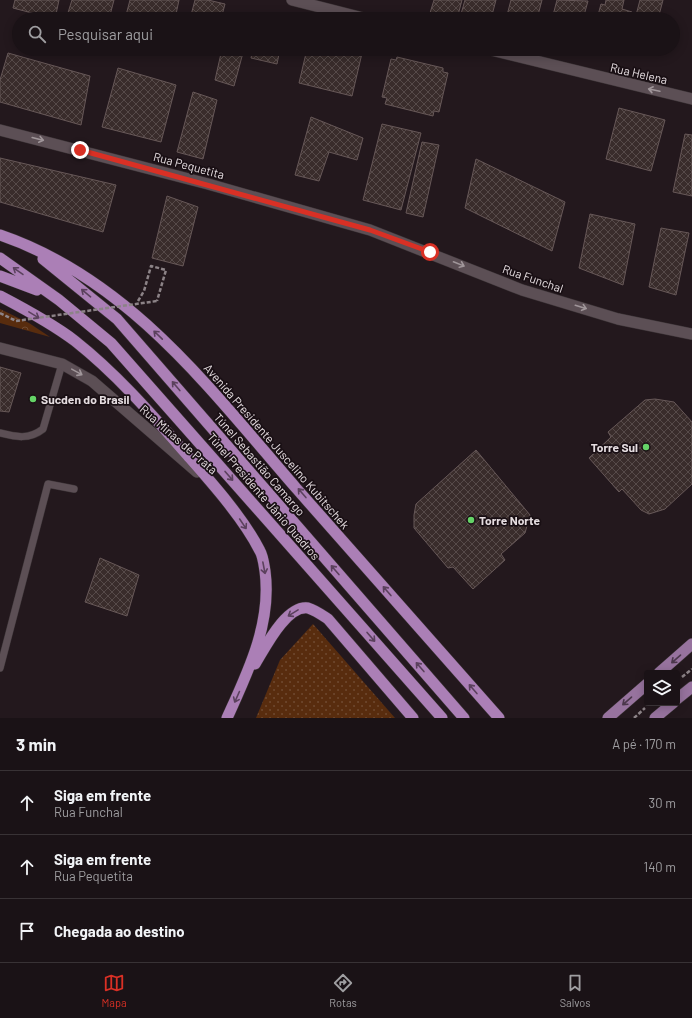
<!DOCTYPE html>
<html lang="pt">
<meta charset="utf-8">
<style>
:root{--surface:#1a1216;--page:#272023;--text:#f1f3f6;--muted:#9f9ea1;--line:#383235;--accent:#d93025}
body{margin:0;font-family:Barlow,sans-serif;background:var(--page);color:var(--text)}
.controls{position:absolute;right:12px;bottom:12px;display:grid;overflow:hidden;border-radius:4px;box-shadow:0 2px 10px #0003}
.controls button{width:36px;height:36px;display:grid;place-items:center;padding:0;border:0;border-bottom:1px solid var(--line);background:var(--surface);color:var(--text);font:20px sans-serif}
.stop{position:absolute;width:12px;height:12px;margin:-9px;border:3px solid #d93025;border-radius:50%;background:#fff}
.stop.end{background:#d93025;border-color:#fff;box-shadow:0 1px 4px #0008}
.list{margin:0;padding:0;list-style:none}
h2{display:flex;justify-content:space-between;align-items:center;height:52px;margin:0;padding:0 16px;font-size:17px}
h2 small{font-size:13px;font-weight:400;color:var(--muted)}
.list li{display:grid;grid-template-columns:26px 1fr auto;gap:12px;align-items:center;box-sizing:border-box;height:64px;padding:0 16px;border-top:1px solid var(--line)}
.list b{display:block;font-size:15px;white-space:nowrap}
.list p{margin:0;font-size:13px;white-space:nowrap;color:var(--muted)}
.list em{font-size:13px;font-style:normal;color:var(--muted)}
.icon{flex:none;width:22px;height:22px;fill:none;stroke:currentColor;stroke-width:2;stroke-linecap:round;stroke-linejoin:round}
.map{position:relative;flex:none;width:692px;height:718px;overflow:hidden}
.search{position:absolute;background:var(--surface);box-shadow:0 2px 10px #0003;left:12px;right:12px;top:12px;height:44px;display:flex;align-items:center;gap:10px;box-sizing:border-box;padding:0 14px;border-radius:22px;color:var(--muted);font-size:15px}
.sheet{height:244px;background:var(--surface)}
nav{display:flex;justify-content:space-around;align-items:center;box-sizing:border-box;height:56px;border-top:1px solid var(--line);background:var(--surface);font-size:11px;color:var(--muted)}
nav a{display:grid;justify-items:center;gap:2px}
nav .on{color:var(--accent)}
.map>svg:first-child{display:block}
</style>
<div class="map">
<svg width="692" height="718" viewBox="0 0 692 718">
<defs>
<pattern id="grass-dots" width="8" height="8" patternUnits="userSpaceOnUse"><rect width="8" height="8" fill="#582c0e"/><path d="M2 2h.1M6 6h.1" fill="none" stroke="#704a31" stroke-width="1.8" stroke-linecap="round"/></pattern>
<pattern id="park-crowns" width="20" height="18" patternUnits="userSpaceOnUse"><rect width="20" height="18" fill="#582c0e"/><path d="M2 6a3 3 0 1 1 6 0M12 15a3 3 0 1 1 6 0" fill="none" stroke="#704a31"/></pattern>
<pattern id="building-cross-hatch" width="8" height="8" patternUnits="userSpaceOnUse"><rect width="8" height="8" fill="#392c2b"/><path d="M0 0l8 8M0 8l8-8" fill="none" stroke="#564a49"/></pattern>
</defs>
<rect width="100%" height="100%" fill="#23181d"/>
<!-- grass -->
<path fill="url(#grass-dots)" d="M313 624 395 718H256L280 660Z"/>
<!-- park -->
<path fill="url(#park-crowns)" d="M0 309 29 323 50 337 0 323Z"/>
<!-- building -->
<path fill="url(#building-cross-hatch)" stroke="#675858" d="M15 0H59L55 19 13 8Z
M72 0H114L109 19H66Z
M130 0H179L175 19H125Z
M195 0H208L225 4 221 19H190Z
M434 0H462L457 19 430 13Z
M465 0H496L492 15 484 13 483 19 461 14Z
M511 0H542L537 19H506Z
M557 0 588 1 583 19H552Z
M606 0H624L622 9 632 12 630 19H597L601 4 605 5Z
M640 0H663L658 19H635Z
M231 14 248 19H229Z
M194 49H213L212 54Z
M222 49H244L234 86 215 80Z
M253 49H280L277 64 251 58Z
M307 49H363L352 96 299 83Z
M602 49H622L621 54 605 51Z
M8 53 90 76 81 125 0 102V80Z
M397 57 443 68V72L448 73 439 112 434 111 433 116 385 104 387 98 382 97 391 59 396 60Z
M118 68 176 85 161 142 102 127Z
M193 92 217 100 203 159 177 152Z
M619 108 665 120 651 171 606 159Z
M311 117 363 138 357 160 329 152 319 181 295 175Z
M382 124 421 133 401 210 363 200Z
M685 134 692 135V196L673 192Z
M422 142 439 145 423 217 406 213Z
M0 158 116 185 103 232 0 202Z
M476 159 565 202 552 251 465 208Z
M167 196 198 207 183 266 152 258Z
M590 214 635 224 623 285 579 268Z
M661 228 689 233 676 295 649 287Z
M0 367 21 373 9 412 0 411Z
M655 399 674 402 692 422V484L665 509 649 514 641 510 622 489 619 492 589 458 611 437 608 432 645 400Z
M476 450 530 515 525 533 501 554 505 560 473 589 453 567 448 568 414 528V515L416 504Z
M100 558 139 575 127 616 85 602Z"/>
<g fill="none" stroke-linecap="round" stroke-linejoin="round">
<defs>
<path id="service" d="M0 433C16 437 29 440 43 429L62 364
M0 668 48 484 74 489"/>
<path id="minor" d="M292 0 367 19
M487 49 692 99
M0 130 208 184 370 230 522 290 618 319 692 334
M0 348 62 364 92 381 197 472"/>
<path id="primary" d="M659 673 692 644
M677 699 692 687
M608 718 647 684
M655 718 673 703"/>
<path id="trunk" d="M0 235C129 279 210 389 296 488 364 564 431 641 499 718
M0 258 59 300 111 343 442 718
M43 259 117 319 464 718
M0 276 37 290
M0 296C23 308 54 325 75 341 118 375 153 416 189 457 212 483 244 519 260 551 263 556 264 565 265 571 272 623 248 672 227 718
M255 664C265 648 286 605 308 608 315 610 322 615 328 619L413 718"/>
</defs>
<!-- service casing -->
<use href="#service" stroke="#3c3437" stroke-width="8"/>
<!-- minor casing -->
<use href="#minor" stroke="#3c3437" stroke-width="12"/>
<!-- primary casing -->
<use href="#primary" stroke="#3c3437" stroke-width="12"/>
<!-- trunk casing -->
<use href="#trunk" stroke="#3c3437" stroke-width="12"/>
<!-- path -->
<path stroke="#8c8387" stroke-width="2.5" stroke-dasharray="4 2" stroke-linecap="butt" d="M138 301 144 291 151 266 166 270 157 301
M0 313 16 321
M682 677 692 669
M634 718 645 708"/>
<!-- service -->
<use href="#service" stroke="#5c4f55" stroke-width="7"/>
<!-- minor -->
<use href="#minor" stroke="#5c4f55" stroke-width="11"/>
<!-- primary -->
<use href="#primary" stroke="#97739e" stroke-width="11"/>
<!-- trunk -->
<use href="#trunk" stroke="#ab7fb6" stroke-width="11"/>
<!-- path-bridge -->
<path stroke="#8c8387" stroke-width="2.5" stroke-dasharray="4 2" stroke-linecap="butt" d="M16 321 157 301"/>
</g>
<!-- one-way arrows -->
<defs><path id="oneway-shaft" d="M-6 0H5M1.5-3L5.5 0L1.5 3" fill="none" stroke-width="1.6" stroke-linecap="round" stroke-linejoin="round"/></defs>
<g stroke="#a0969a">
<use href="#oneway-shaft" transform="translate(654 90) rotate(-168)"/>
<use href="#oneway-shaft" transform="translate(38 139) rotate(14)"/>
<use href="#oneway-shaft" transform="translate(459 264) rotate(22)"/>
<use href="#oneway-shaft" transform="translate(581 307) rotate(17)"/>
<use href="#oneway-shaft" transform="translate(77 372) rotate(29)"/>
</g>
<g stroke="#5b415d">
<use href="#oneway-shaft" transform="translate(18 271) rotate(-145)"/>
<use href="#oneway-shaft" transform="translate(86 293) rotate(-140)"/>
<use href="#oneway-shaft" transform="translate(34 315) rotate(31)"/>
<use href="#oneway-shaft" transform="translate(158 335) rotate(-136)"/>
<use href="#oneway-shaft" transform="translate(176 386) rotate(-130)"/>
<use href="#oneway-shaft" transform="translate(229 476) rotate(49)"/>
<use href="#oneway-shaft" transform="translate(302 493) rotate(-131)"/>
<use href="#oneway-shaft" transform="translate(243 524) rotate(56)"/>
<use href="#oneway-shaft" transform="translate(264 568) rotate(79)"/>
<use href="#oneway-shaft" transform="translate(335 570) rotate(-131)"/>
<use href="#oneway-shaft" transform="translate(387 591) rotate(-131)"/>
<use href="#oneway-shaft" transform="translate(293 613) rotate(148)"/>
<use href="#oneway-shaft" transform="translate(371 637) rotate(49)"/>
<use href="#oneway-shaft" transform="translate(420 667) rotate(-131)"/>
<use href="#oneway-shaft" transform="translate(473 689) rotate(-131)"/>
<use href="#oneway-shaft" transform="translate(237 697) rotate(114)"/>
</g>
<g stroke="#4b374b">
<use href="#oneway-shaft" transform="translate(676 659) rotate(139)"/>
<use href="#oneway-shaft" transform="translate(627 701) rotate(139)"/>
</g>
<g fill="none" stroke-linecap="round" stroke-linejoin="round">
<!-- route -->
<path stroke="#d93025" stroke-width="5" d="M80 150 370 230 430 252"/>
</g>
<!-- markers -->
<g fill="#65d467" stroke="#190f14" stroke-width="1.5">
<circle cx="33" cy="399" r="4"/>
<circle cx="646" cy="447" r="4"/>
<circle cx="471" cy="520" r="4"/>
</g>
<g text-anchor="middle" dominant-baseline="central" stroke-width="3.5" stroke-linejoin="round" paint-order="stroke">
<!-- street labels -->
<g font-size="12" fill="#e5dde0" stroke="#190f14">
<text transform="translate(639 73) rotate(13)">Rua Helena</text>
<text transform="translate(189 165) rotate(15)">Rua Pequetita</text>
<text transform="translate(533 278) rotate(19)">Rua Funchal</text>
<text transform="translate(179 439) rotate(41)">Rua Minas de Prata</text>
<text transform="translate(277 446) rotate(49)">Avenida Presidente Juscelino Kubitschek</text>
<text transform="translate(260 464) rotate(49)">Túnel Sebastião Camargo</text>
<text transform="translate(264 496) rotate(49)">Túnel Presidente Jânio Quadros</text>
</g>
<!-- poi labels -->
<g font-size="12" font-weight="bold" fill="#e5dde0" stroke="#190f14" text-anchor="start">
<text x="41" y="399">Sucden do Brasil</text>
<text x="638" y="447" text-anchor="end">Torre Sul</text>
<text x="479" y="520">Torre Norte</text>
</g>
</g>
</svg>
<div class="controls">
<button><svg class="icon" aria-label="layers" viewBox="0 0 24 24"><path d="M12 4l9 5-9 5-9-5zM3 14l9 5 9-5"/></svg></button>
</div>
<div class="stop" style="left:430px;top:252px"></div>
<div class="stop end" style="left:80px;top:150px"></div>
<div class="search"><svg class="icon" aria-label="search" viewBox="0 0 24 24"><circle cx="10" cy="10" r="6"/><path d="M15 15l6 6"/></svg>Pesquisar aqui</div>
</div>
<section class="sheet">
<h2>3 min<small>A pé · 170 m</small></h2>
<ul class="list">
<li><svg class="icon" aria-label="ahead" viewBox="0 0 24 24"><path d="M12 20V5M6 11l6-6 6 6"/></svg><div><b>Siga em frente</b><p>Rua Funchal</p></div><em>30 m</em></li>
<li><svg class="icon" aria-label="ahead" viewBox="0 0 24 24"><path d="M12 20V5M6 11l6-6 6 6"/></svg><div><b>Siga em frente</b><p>Rua Pequetita</p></div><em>140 m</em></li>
<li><svg class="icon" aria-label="arrive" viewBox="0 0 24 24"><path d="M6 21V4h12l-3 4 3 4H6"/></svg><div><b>Chegada ao destino</b></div></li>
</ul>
</section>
<nav>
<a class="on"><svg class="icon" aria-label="map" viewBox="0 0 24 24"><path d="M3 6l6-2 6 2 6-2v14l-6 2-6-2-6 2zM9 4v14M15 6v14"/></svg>Mapa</a>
<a><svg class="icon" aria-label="directions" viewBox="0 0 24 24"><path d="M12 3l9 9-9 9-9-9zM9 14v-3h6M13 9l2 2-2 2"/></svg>Rotas</a>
<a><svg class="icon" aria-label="saved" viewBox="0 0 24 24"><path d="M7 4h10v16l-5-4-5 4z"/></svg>Salvos</a>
</nav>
